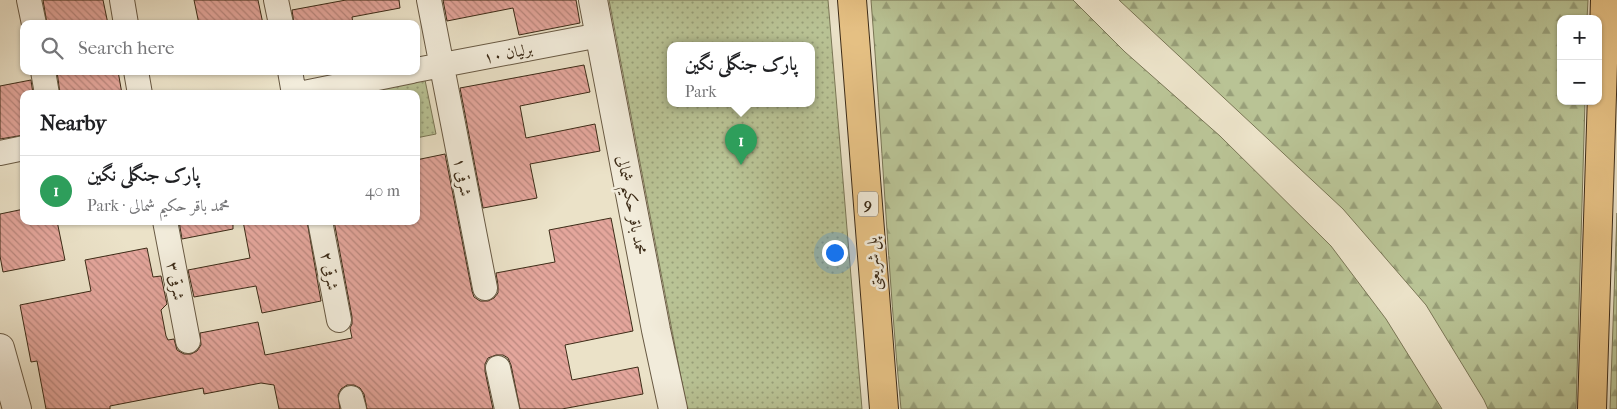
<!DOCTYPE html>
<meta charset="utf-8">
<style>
:root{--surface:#fff;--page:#f2f2f2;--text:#202124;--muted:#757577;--line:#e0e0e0;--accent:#8f2418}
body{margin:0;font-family:"IM FELL French Canon",Amiri,serif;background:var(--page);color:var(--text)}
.controls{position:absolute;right:15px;top:15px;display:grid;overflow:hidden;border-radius:10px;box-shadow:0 1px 4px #0004}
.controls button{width:45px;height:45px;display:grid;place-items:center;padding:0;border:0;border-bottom:1px solid var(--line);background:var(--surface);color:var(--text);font:25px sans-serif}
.you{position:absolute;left:834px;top:252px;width:18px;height:18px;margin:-12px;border:4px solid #fff;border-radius:50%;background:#1a73e8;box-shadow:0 0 0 8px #1a73e833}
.badge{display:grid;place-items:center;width:32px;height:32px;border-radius:50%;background:var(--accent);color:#fff;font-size:16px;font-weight:700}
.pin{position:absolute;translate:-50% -41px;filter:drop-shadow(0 1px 2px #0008)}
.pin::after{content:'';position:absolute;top:26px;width:18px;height:15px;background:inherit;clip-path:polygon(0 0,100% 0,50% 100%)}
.popup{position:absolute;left:667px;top:42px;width:148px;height:65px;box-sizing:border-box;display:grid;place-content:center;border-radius:10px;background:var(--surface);filter:drop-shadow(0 1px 4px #0005);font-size:16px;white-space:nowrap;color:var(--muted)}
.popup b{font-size:19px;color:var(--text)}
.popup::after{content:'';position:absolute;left:50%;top:100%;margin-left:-10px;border:10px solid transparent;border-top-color:var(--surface)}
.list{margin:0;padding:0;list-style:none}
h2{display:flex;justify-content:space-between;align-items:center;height:65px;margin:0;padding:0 20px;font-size:21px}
h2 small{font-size:16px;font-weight:400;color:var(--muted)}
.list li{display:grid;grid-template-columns:32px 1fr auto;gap:15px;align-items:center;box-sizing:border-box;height:70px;padding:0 20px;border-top:1px solid var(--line)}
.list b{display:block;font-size:19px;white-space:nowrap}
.list p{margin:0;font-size:16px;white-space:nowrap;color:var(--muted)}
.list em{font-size:16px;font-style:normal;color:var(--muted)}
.icon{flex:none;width:28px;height:28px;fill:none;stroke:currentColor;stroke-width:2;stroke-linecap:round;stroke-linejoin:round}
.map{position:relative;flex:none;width:1617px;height:409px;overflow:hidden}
.search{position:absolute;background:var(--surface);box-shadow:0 1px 4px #0004;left:20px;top:20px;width:400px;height:55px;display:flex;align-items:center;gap:12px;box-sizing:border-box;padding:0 18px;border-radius:10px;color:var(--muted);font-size:19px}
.panel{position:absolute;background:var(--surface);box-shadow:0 1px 4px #0004;left:20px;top:90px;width:400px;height:135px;border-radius:10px}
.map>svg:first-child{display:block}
</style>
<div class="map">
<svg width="1617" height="409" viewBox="0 0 1617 409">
<defs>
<pattern id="green-dots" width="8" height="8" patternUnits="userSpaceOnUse" patternTransform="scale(1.25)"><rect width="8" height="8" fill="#b9c395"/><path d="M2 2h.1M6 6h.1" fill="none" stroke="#989f79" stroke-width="1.8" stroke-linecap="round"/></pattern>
<pattern id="forest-firs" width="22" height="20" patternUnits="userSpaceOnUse" patternTransform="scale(1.25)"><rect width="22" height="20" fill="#b9c395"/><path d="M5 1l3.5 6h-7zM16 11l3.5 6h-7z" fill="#989f79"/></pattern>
<pattern id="building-back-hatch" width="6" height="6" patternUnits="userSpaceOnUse" patternTransform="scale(1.25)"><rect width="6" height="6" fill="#e4a69c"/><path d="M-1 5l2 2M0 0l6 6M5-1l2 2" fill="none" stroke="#ba877e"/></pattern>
</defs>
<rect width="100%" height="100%" fill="#ebe2c8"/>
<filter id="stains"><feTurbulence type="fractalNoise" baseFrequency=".004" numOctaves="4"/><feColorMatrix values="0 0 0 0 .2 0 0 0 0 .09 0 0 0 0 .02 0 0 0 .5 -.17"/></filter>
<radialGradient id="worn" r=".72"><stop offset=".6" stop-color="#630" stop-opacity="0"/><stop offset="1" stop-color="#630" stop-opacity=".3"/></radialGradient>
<!-- green -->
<path fill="url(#green-dots)" stroke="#7a7756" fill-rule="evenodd" d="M609 0H828L862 409H687ZM671 46H811V104H671Z
M425 80 436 134 416 138V94H359Z"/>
<!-- forest -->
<path fill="url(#forest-firs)" stroke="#7a7756" d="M871 0H1073L1125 52 1220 136 1331 246 1386 319 1442 409H901C888 273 882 136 871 0Z
M1119 0H1588L1587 19H1561V101H1585L1576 409H1488L1484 400 1426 305 1343 209Z
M1617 213V409H1610Z"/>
<!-- building -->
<path fill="url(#building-back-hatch)" stroke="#3c2b17" d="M43 0H103L108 24H47Z
M194 0H258L263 24H199Z
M346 0H399L400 8 352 17 353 24H294L292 10Z
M443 0H576L580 23 519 35 513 8 447 21Z
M584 65 590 92 520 106 526 138 595 124 600 151 530 164 537 198 483 208 460 88Z
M57 71H118L122 94H60Z
M31 80 33 94H24V135L0 139V86Z
M445 154 472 291 474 297 480 301H488L494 298 498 293V285L496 273 555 262 549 230 611 218 633 331 565 345 572 380 638 367 643 394 562 409H520L511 365 508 358 503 355H496L488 358 485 364V371L493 409H367L364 394 360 388 354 385H347L341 389 338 395 340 409H279L274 385 261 383 204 394 203 388 110 406V409H46L37 361 31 362 20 305 91 291 85 260 147 248 153 277 161 276 167 304 161 310 166 336 168 340 174 339 177 350 184 354H191L197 351 201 345 200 333 258 322 265 355 352 338 350 328 352 324V317L334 221H416V160Z
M24 209V221H57L65 260 3 272 0 256V214Z
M179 221H233V229L182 239Z
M243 221H307L321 301 262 313 256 286 194 297 188 270 250 258Z"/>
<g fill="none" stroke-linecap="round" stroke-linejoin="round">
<defs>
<path id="minor" d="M29 0 34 24
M122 0 126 24
M276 0 281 24
M429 0 485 288
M416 70 600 35
M43 71 47 94
M136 71 140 94
M290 71 294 94
M299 94 412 71
M0 153 24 148
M165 221 188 341
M320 221 339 320
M498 368 507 409
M351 398 354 409"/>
<path id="tertiary" d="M593 0 656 330 673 409
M0 348 17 409"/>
<path id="primary" d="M852 0 884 409
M1592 409 1605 0"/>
</defs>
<!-- minor casing -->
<use href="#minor" stroke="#685943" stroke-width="26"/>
<!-- tertiary casing -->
<use href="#tertiary" stroke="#685943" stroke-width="30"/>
<!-- primary casing -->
<use href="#primary" stroke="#3c2b17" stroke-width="30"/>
<!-- minor -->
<use href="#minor" stroke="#f2ecdb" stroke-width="24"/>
<!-- tertiary -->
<use href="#tertiary" stroke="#f2ecdb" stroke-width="28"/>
<!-- primary -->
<use href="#primary" stroke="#e6c184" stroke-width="28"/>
</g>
<g text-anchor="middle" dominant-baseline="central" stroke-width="5" stroke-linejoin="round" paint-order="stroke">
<!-- shield labels -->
<rect fill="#f2ecdb" stroke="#736552" stroke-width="1" x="858" y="191.5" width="20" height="25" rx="4"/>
<g font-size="15" font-weight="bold" fill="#3c2b17">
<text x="868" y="204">9</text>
</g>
<!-- street labels -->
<g font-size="16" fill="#3c2b17" stroke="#f2ecdb">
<text transform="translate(508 53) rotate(-11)">برلیان ۱۰</text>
<text transform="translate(463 177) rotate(79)">۱ شرقی</text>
<text transform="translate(632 205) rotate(79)">محمد باقر حکیم شمالی</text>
<text transform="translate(873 264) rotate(-94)">پل شریعتی</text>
<text transform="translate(330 271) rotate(79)">۲ شرقی</text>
<text transform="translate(176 281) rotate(79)">۳ شرقی</text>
</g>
</g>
<rect width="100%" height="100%" filter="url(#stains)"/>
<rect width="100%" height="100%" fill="url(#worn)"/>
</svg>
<div class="controls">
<button>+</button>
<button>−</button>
</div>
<div class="you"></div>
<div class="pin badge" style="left:741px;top:165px;background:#2e9e5b">1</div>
<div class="popup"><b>پارک جنگلی نگین</b>Park</div>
<div class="search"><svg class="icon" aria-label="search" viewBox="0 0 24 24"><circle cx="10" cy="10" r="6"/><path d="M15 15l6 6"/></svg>Search here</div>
<section class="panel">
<h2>Nearby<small></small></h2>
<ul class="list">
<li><span class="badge" style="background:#2e9e5b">1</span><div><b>پارک جنگلی نگین</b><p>Park · محمد باقر حکیم شمالی</p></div><em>40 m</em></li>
</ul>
</section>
</div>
